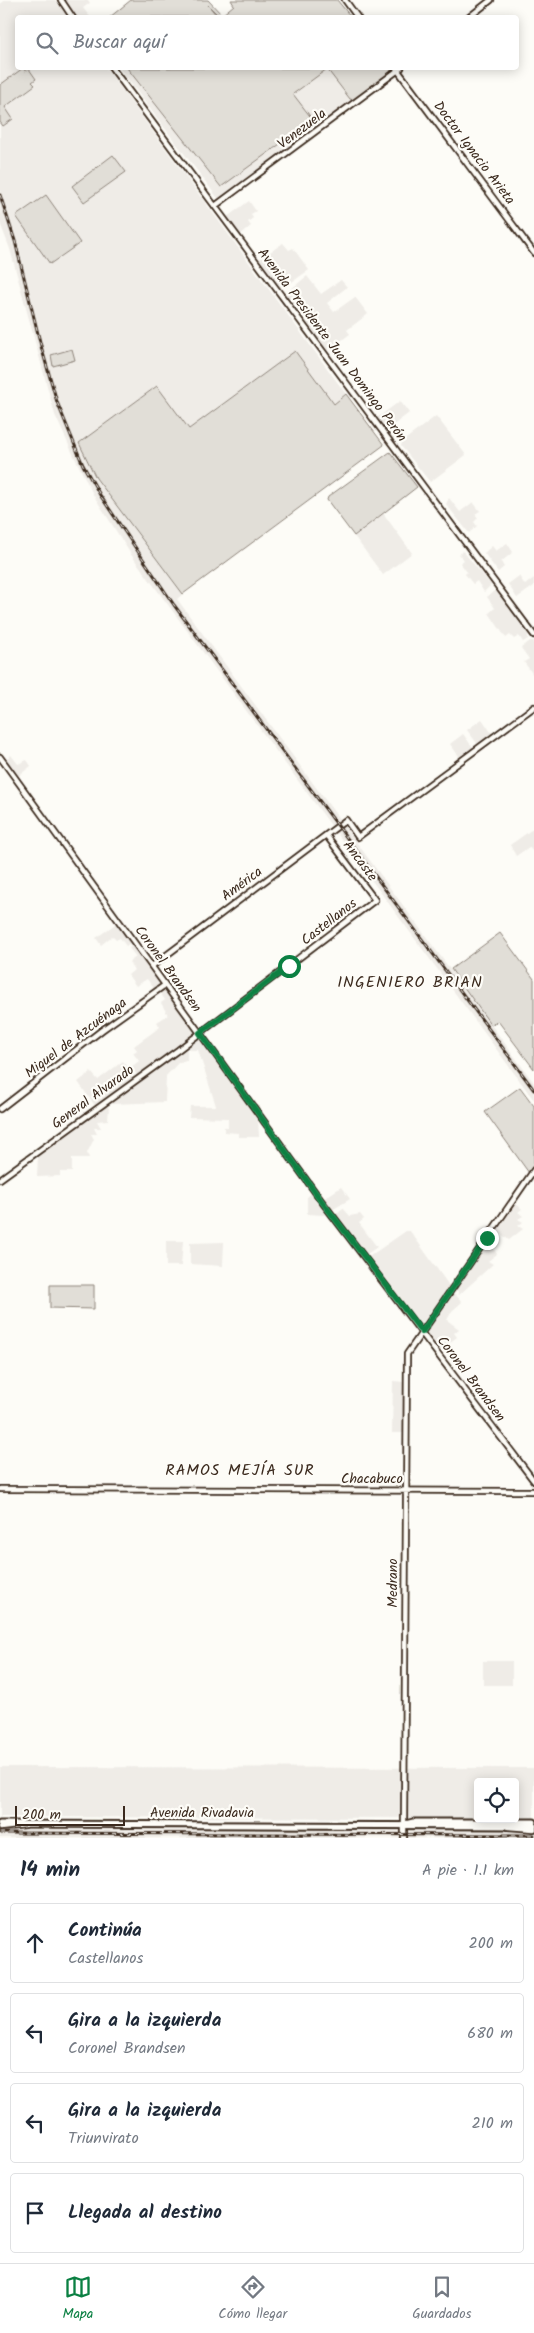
<!DOCTYPE html>
<html lang="es">
<meta charset="utf-8">
<style>
:root{--surface:#fff;--page:#f2f2f3;--text:#1f2937;--muted:#747a83;--line:#e0e1e3;--accent:#0b8043}
body{margin:0;font-family:Kalam,sans-serif;background:var(--page);color:var(--text)}
.controls{position:absolute;right:15px;bottom:15px;display:grid;overflow:hidden;border-radius:5px;box-shadow:0 2px 12px #0003}
.controls button{width:45px;height:45px;display:grid;place-items:center;padding:0;border:0;border-bottom:1px solid var(--line);background:var(--surface);color:var(--text);font:25px sans-serif}
.scale{position:absolute;left:15px;bottom:12px;width:110px;box-sizing:border-box;padding-left:5px;border:2px solid #3b2a1e;border-top:0;font-size:14px;line-height:18px;white-space:nowrap;color:#3b2a1e;-webkit-text-stroke:4px #fdfcf7;paint-order:stroke}
.stop{position:absolute;width:15px;height:15px;margin:-11px;border:4px solid #0b8043;border-radius:50%;background:#fff}
.stop.end{background:#0b8043;border-color:#fff;box-shadow:0 1px 5px #0008}
.list{margin:0;padding:0;list-style:none}
h2{display:flex;justify-content:space-between;align-items:center;height:65px;margin:0;padding:0 20px;font-size:21px}
h2 small{font-size:16px;font-weight:400;color:var(--muted)}
.list li{display:grid;grid-template-columns:32px 1fr auto;gap:15px;align-items:center;box-sizing:border-box;height:80px;margin:0 10px 10px;padding:0 10px;border:1px solid var(--line);border-radius:5px}
.list b{display:block;font-size:19px;white-space:nowrap}
.list p{margin:0;font-size:16px;white-space:nowrap;color:var(--muted)}
.list em{font-size:16px;font-style:normal;color:var(--muted)}
.icon{flex:none;width:28px;height:28px;fill:none;stroke:currentColor;stroke-width:2;stroke-linecap:round;stroke-linejoin:round}
.map{position:relative;flex:none;width:534px;height:1838px;overflow:hidden}
.search{position:absolute;background:var(--surface);box-shadow:0 2px 12px #0003;left:15px;right:15px;top:15px;height:55px;display:flex;align-items:center;gap:12px;box-sizing:border-box;padding:0 18px;border-radius:5px;color:var(--muted);font-size:19px}
.sheet{height:425px;background:var(--surface)}
nav{display:flex;justify-content:space-around;align-items:center;box-sizing:border-box;height:70px;border-top:1px solid var(--line);background:var(--surface);font-size:14px;color:var(--muted)}
nav a{display:grid;justify-items:center;gap:2px}
nav .on{color:var(--accent)}
.map>svg:first-child{display:block}
</style>
<div class="map">
<svg width="534" height="1838" viewBox="0 0 534 1838">
<rect width="100%" height="100%" fill="#fdfcf7"/>
<filter id="ink" filterUnits="userSpaceOnUse"><feTurbulence type="fractalNoise" baseFrequency=".02" numOctaves="2"/><feDisplacementMap in="SourceGraphic" scale="10" xChannelSelector="R" yChannelSelector="G"/><feConvolveMatrix kernelMatrix="1 2 1 2 8 2 1 2 1" color-interpolation-filters="sRGB"/></filter>
<g filter="url(#ink)">
<!-- built -->
<path fill="#efece7" d="M6 0H55L68 17 18 18V68H106L346 394 334 404 295 351 189 429 157 386 79 443 96 478 183 594 177 599 534 1083V1100L132 556 94 496 73 454 55 415 10 249 0 223V4Z
M64 0H88L90 3 83 8 90 17H77Z
M119 68H390L391 69 390 73 221 199 217 197Z
M249 201 256 211 251 214 253 218 248 222 251 226 240 235 227 217Z
M283 243 289 250 293 248 309 270 282 289 259 260Z
M307 276 321 294 341 280 347 287 327 303 334 312 355 297 368 314 347 330 350 334 327 351 285 294Z
M400 401 409 413 392 426 400 436 393 439 377 418Z
M436 416 466 455 430 482 401 446 402 442Z
M449 498 460 512 473 502 480 511 475 514 478 518 474 522 477 526 469 533 446 504Z
M383 513 412 553 383 575 354 536Z
M507 543 513 552 501 562 504 567 498 572 484 553 492 546 496 551Z
M463 551 491 585 484 592 477 581 473 584 465 574 467 572 460 563 464 560 459 554Z
M519 576 525 585 534 578V586L517 598 508 584Z
M494 591 498 592 528 635V639L523 642 519 636 514 639 510 635 506 638 489 613 495 608 487 597Z
M530 641H534V676L524 662 529 659 521 648Z
M482 719 493 735 479 746 467 730Z
M463 734 474 749 461 759 450 744Z
M11 755 18 764 27 760 31 766 17 777 6 761Z
M534 828V853L529 847 516 856 510 845Z
M118 922 130 943 126 946 120 938 116 940 112 936 101 945 96 938Z
M133 946 161 982V985L155 990 147 979 136 986 128 975 134 970 129 962 136 957 129 948Z
M165 988 197 1034 137 1075 131 1067 139 1061 133 1053 137 1050 134 1046 160 1027 157 1022 168 1015 161 1003 165 1000 159 991Z
M198 1037H201L258 1117 259 1137H239L238 1133 224 1132V1127H228V1118L189 1117 190 1106H216L198 1050H189L190 1044Z
M184 1048 187 1050V1061L179 1062 166 1076 165 1102 112 1104V1100Z
M123 1061 134 1075V1079L96 1107 78 1082 91 1072 98 1080Z
M104 1105 109 1108 108 1120 97 1121 101 1128H94L97 1134H91L94 1139 87 1153 89 1158H72V1172H60V1176L37 1177 38 1154Z
M341 1187 350 1199 332 1210 323 1199Z
M313 1192 327 1210 324 1215 307 1214V1197Z
M514 1202 522 1209 518 1212 523 1216 518 1219 523 1222 518 1226 523 1229 509 1240 495 1230Z
M343 1208 350 1216 360 1214 364 1219 359 1223 377 1247 367 1254 364 1253 337 1217 336 1214Z
M406 1231H410L450 1287 422 1327 418 1326 369 1260 370 1256Z
M166 1241H183L181 1266H166Z
M224 1242 223 1266 190 1264V1243Z
M485 1243H490L497 1254 488 1261 493 1264 459 1295 456 1287Z
M450 1294H455L462 1302 452 1311 447 1320 459 1329 454 1333 457 1337 437 1352 424 1332Z
M393 1381 405 1382 403 1433H392Z
M483 1661H512V1685H483Z
M0 1767 534 1768V1818H515V1782H478V1818L0 1817Z
M0 1829 534 1830V1838H0Z"/>
<!-- green -->
<path fill="#e1ded7" stroke="#8e847a" d="M131 0H208L222 15 234 5 231 0H337L351 17H220L208 5 218 17H110Z
M23 68 25 71 29 69 36 79 32 82 35 85 5 107 13 119 3 126 0 122V85Z
M127 68H390L391 69 390 73 354 100 350 99 327 69 293 94 313 120 221 187Z
M113 155 126 172 84 202 72 186Z
M46 195 80 243 50 264 16 216Z
M72 349 75 360 53 366 51 355Z
M295 351 334 404 346 394 384 445 183 594 96 478 79 443 157 386 189 429Z
M390 452 417 487 354 536 327 500 328 497Z
M500 933 534 979V1069L498 1021 491 1025 451 969Z
M520 1087 534 1106V1165L529 1173 485 1112Z
M50 1285H94V1309L50 1308Z"/>
<g fill="none" stroke-linecap="round" stroke-linejoin="round">
<defs>
<path id="tertiary" d="M345 0 358 18
M468 18 491 0
M396 68 534 253
M215 206 401 68
M0 757 323 1203 534 1481
M152 966 346 820 358 837 534 707
M0 1109 102 1030 165 985
M0 1179 178 1050 375 900 326 835
M0 1489 534 1491
M404 1824 407 1354 534 1170
M508 1827 534 1829
M0 1828 25 1825"/>
<path id="secondary" d="M61 0 73 18
M112 68 534 635
M404 1824V1838"/>
<path id="primary" d="M0 1824 534 1826
M405 1824 413 1822H534"/>
</defs>
<!-- tertiary casing -->
<use href="#tertiary" stroke="#3b2a1e" stroke-width="8"/>
<!-- secondary casing -->
<use href="#secondary" stroke="#3b2a1e" stroke-width="8"/>
<!-- primary casing -->
<use href="#primary" stroke="#3b2a1e" stroke-width="9"/>
<!-- tertiary -->
<use href="#tertiary" stroke="#fdfcf7" stroke-width="4.5"/>
<!-- secondary -->
<use href="#secondary" stroke="#fdfcf7" stroke-width="4.5"/>
<!-- primary -->
<use href="#primary" stroke="#fdfcf7" stroke-width="5"/>
<defs>
<path id="rail" d="M0 195 15 241 41 346 57 402 83 465 100 495 174 605 534 1090
M0 1833 534 1835"/>
</defs>
<!-- rail casing -->
<use href="#rail" stroke="#3b2a1e" stroke-width="3"/>
<!-- rail -->
<use href="#rail" stroke="#fdfcf7" stroke-width="1" stroke-dasharray="4" stroke-linecap="butt"/>
</g>
</g>
<g fill="none" stroke-linecap="round" stroke-linejoin="round" filter="url(#ink)">
<!-- route -->
<path stroke="#0b8043" stroke-width="6" d="M289 966 200 1033 323 1203 422 1332 487 1238"/>
</g>
<g text-anchor="middle" dominant-baseline="central" stroke-width="4.5" stroke-linejoin="round" paint-order="stroke">
<!-- street labels -->
<g font-size="14" fill="#3b2a1e" stroke="#fdfcf7">
<text transform="translate(302 129) rotate(-37)">Venezuela</text>
<text transform="translate(474 153) rotate(53)">Doctor Ignacio Arieta</text>
<text transform="translate(332 345) rotate(53)">Avenida Presidente Juan Domingo Perón</text>
<text transform="translate(360 861) rotate(53)">Ancaste</text>
<text transform="translate(242 884) rotate(-37)">América</text>
<text transform="translate(329 922) rotate(-38)">Castellanos</text>
<text transform="translate(168 969) rotate(54)">Coronel Brandsen</text>
<text transform="translate(76 1038) rotate(-37)">Miguel de Azcuénaga</text>
<text transform="translate(93 1097) rotate(-36)">General Alvarado</text>
<text transform="translate(471 1379) rotate(53)">Coronel Brandsen</text>
<text x="372" y="1479">Chacabuco</text>
<text transform="translate(393 1583) rotate(-90)">Medrano</text>
<text x="202" y="1813">Avenida Rivadavia</text>
</g>
<!-- quarter labels -->
<g font-size="16" letter-spacing="1" fill="#3b2a1e" stroke="#fdfcf7">
<text x="410" y="982">INGENIERO BRIAN</text>
<text x="240" y="1470">RAMOS MEJÍA SUR</text>
</g>
</g>
</svg>
<div class="controls">
<button><svg class="icon" aria-label="locate" viewBox="0 0 24 24"><circle cx="12" cy="12" r="6"/><path d="M12 2v4M12 18v4M2 12h4M18 12h4"/></svg></button>
</div>
<div class="scale">200 m</div>
<div class="stop" style="left:289px;top:966px"></div>
<div class="stop end" style="left:487px;top:1238px"></div>
<div class="search"><svg class="icon" aria-label="search" viewBox="0 0 24 24"><circle cx="10" cy="10" r="6"/><path d="M15 15l6 6"/></svg>Buscar aquí</div>
</div>
<section class="sheet">
<h2>14 min<small>A pie · 1.1 km</small></h2>
<ul class="list">
<li><svg class="icon" aria-label="ahead" viewBox="0 0 24 24"><path d="M12 20V5M6 11l6-6 6 6"/></svg><div><b>Continúa</b><p>Castellanos</p></div><em>200 m</em></li>
<li><svg class="icon" aria-label="left" viewBox="0 0 24 24"><path d="M17 20v-9H6M10 6l-5 5 5 5"/></svg><div><b>Gira a la izquierda</b><p>Coronel Brandsen</p></div><em>680 m</em></li>
<li><svg class="icon" aria-label="left" viewBox="0 0 24 24"><path d="M17 20v-9H6M10 6l-5 5 5 5"/></svg><div><b>Gira a la izquierda</b><p>Triunvirato</p></div><em>210 m</em></li>
<li><svg class="icon" aria-label="arrive" viewBox="0 0 24 24"><path d="M6 21V4h12l-3 4 3 4H6"/></svg><div><b>Llegada al destino</b></div></li>
</ul>
</section>
<nav>
<a class="on"><svg class="icon" aria-label="map" viewBox="0 0 24 24"><path d="M3 6l6-2 6 2 6-2v14l-6 2-6-2-6 2zM9 4v14M15 6v14"/></svg>Mapa</a>
<a><svg class="icon" aria-label="directions" viewBox="0 0 24 24"><path d="M12 3l9 9-9 9-9-9zM9 14v-3h6M13 9l2 2-2 2"/></svg>Cómo llegar</a>
<a><svg class="icon" aria-label="saved" viewBox="0 0 24 24"><path d="M7 4h10v16l-5-4-5 4z"/></svg>Guardados</a>
</nav>
